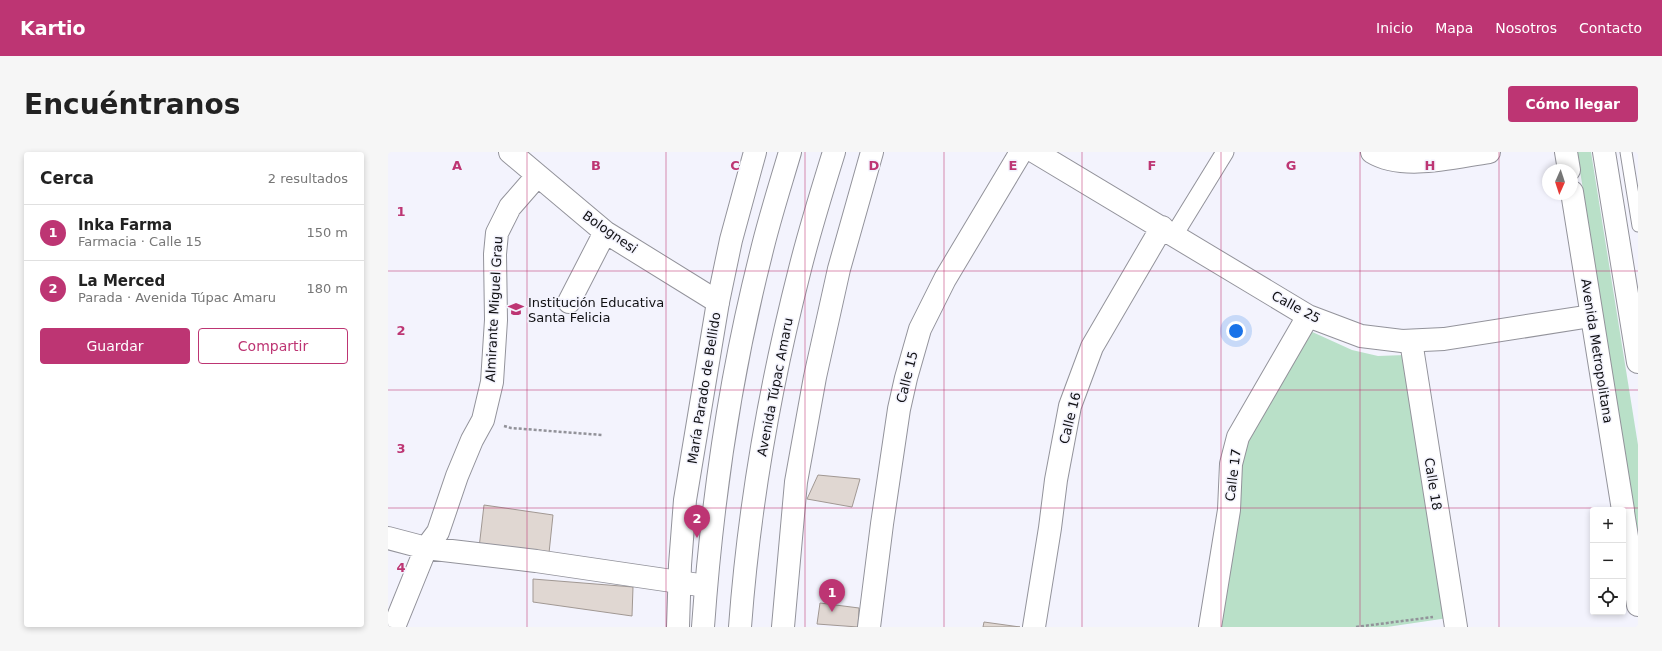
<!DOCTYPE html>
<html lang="es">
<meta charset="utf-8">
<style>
:root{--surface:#fff;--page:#f6f6f6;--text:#222;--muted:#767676;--line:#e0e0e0;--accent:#bd3573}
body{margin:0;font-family:"DejaVu Sans",sans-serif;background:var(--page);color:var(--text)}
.controls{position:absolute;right:12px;bottom:12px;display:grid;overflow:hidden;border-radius:4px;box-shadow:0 2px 6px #0003}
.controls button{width:36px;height:36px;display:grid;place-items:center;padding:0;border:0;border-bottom:1px solid var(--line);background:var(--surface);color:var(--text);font:20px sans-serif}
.compass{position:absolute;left:1154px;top:12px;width:36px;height:36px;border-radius:50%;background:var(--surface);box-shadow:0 2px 6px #0003;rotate:183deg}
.you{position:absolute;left:848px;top:179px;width:14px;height:14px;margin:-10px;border:3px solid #fff;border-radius:50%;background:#1a73e8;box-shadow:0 0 0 6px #1a73e833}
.badge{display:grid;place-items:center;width:26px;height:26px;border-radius:50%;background:var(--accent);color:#fff;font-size:13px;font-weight:700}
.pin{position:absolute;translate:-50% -33px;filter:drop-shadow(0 1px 2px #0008)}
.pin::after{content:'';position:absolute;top:21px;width:14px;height:12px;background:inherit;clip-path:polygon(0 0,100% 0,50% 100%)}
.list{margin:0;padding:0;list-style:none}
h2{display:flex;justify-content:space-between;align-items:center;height:52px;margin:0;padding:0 16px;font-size:17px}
h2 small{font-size:13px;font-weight:400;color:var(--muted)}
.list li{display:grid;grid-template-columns:26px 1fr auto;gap:12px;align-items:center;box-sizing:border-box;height:56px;padding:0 16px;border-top:1px solid var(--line)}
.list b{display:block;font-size:15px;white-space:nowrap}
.list p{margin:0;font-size:13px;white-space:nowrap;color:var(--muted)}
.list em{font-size:13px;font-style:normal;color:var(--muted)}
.actions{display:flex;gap:8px;padding:12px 16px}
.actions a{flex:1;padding:9px 0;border:1px solid var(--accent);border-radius:4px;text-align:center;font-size:14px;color:var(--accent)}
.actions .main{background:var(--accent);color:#fff}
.icon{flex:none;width:22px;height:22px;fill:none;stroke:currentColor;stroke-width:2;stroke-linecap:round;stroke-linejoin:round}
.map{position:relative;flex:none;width:1250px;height:475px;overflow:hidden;border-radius:4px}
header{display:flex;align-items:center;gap:24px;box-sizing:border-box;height:56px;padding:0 20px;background:var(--accent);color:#fff}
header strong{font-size:19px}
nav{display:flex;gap:22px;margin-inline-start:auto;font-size:14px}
.intro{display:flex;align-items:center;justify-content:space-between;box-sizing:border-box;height:96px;padding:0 24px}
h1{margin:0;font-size:28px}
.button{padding:10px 18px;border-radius:4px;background:var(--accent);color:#fff;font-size:14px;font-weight:700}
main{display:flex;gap:24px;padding:0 24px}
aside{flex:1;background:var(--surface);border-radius:4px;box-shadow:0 2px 6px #0003}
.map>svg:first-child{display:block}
</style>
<header>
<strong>Kartio</strong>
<nav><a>Inicio</a><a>Mapa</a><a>Nosotros</a><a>Contacto</a></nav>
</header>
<div class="intro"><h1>Encuéntranos</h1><a class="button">Cómo llegar</a></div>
<main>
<aside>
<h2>Cerca<small>2 resultados</small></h2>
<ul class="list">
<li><span class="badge">1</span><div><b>Inka Farma</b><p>Farmacia · Calle 15</p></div><em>150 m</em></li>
<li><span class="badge">2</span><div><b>La Merced</b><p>Parada · Avenida Túpac Amaru</p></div><em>180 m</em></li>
</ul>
<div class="actions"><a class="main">Guardar</a><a>Compartir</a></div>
</aside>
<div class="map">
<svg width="1250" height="475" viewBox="0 0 1250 475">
<rect width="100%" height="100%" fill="#f3f3fd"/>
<!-- green -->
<path fill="#b9e0c8" d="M1189 0H1203L1250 293V382Z
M920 178 964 198 990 204 1017 203 1060 466 999 475H829L857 288Z"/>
<!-- building -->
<path fill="#e0d7d2" stroke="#a19893" d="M430 323 472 327 464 355 419 347Z
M96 353 165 363 161 401 91 396Z
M145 427 245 435 244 464 145 450Z
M432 451 471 456 470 475 429 472Z
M596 470 632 475H595Z"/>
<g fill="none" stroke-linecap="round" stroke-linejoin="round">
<defs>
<path id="service" d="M1238 0 1250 74"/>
<path id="pedestrian" d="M786 83 837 0"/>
<path id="minor" d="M122 0 217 80 330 150
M647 0 920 164 973 184 1014 189 1056 187 1203 164
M984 0C1015 19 1066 5 1101 0
M181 150 217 80
M1023 189 1068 475
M0 386 38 396 148 409 318 434
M6 475 38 396 50 380 69 324 84 288 95 268 104 230 108 168 107 102 109 81 122 55 149 24
M481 475 494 372 511 257 518 226 532 177 557 127 633 0
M646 475 662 376 668 328 682 254 704 195 774 75
M822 475 841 358 843 312 850 285 920 164"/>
<path id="tertiary" d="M1178 0 1181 18
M1184 40 1235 358
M1235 360 1250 453"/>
<path id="secondary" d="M1216 0 1250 210
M290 475 292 413 297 348 330 150 343 88 367 0
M395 475 408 330 427 225 451 117 484 0"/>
<path id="trunk" d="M315 475C324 349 342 224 373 102 381 68 392 34 402 0
M352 475C361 354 382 234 412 117 422 77 434 39 446 0"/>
</defs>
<!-- service casing -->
<use href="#service" stroke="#93939b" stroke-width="13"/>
<!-- pedestrian casing -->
<use href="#pedestrian" stroke="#93939b" stroke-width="19"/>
<!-- minor casing -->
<use href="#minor" stroke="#93939b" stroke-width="24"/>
<!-- tertiary casing -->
<use href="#tertiary" stroke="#93939b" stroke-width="24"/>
<!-- secondary casing -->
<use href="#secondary" stroke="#93939b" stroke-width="24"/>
<!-- trunk casing -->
<use href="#trunk" stroke="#93939b" stroke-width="24"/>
<!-- path -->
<path stroke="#929299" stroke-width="2.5" stroke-dasharray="3 2" stroke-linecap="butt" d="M116 274 123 276 214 283
M968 475 1045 465"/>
<!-- service -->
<use href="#service" stroke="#fff" stroke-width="11"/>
<!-- pedestrian -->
<use href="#pedestrian" stroke="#fff" stroke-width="17"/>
<!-- minor -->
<use href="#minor" stroke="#fff" stroke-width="22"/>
<!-- tertiary -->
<use href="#tertiary" stroke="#fff" stroke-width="22"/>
<!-- secondary -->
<use href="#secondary" stroke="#fff" stroke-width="22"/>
<!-- trunk -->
<use href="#trunk" stroke="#fff" stroke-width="22"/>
</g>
<!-- grid -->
<path fill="none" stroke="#bd3573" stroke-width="1" stroke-opacity="0.55" d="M139 0V475M278 0V475M417 0V475M556 0V475M694 0V475M833 0V475M972 0V475M1111 0V475M0 119H1250M0 238H1250M0 356H1250"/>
<!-- icons -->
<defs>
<symbol id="school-bare" viewBox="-9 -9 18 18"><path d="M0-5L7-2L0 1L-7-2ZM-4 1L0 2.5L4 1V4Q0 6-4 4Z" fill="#bd3573" stroke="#f3f3fd" stroke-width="2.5" paint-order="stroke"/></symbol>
</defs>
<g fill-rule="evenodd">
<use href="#school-bare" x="117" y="146" width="22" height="22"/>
</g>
<g text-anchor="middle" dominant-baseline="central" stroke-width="3" stroke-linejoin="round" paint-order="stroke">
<!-- street labels -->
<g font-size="13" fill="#101013" stroke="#f3f3fd">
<text transform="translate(222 80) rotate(35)">Bolognesi</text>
<text transform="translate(908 155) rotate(28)">Calle 25</text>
<text transform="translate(106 157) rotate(-87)">Almirante Miguel Grau</text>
<text transform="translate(1209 199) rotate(81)">Avenida Metropolitana</text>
<text transform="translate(519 225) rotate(-76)">Calle 15</text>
<text transform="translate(387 235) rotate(-79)">Avenida Túpac Amaru</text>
<text transform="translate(316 236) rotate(-81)">María Parado de Bellido</text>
<text transform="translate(682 266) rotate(-76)">Calle 16</text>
<text transform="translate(845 323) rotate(-83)">Calle 17</text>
<text transform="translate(1045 332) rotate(81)">Calle 18</text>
</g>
<!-- poi labels -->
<g font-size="13" fill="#101013" stroke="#f3f3fd" text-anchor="start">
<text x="140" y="150">Institución Educativa<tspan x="140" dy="15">Santa Felicia</tspan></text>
</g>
</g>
<g font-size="13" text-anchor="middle" font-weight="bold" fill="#bd3573" stroke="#f3f3fd" stroke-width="3" stroke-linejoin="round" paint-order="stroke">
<text x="69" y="18">A</text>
<text x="208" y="18">B</text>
<text x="347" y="18">C</text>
<text x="486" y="18">D</text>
<text x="625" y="18">E</text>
<text x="764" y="18">F</text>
<text x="903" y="18">G</text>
<text x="1042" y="18">H</text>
<text x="13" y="64">1</text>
<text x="13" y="183">2</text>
<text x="13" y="301">3</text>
<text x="13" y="420">4</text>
</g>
</svg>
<div class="controls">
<button>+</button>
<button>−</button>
<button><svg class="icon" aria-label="locate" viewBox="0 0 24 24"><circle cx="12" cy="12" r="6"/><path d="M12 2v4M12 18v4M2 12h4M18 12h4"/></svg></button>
</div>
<svg class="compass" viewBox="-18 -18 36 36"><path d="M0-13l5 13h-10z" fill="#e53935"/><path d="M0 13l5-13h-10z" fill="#767676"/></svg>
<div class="you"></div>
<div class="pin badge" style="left:444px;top:460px">1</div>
<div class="pin badge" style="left:309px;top:386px">2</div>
</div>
</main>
